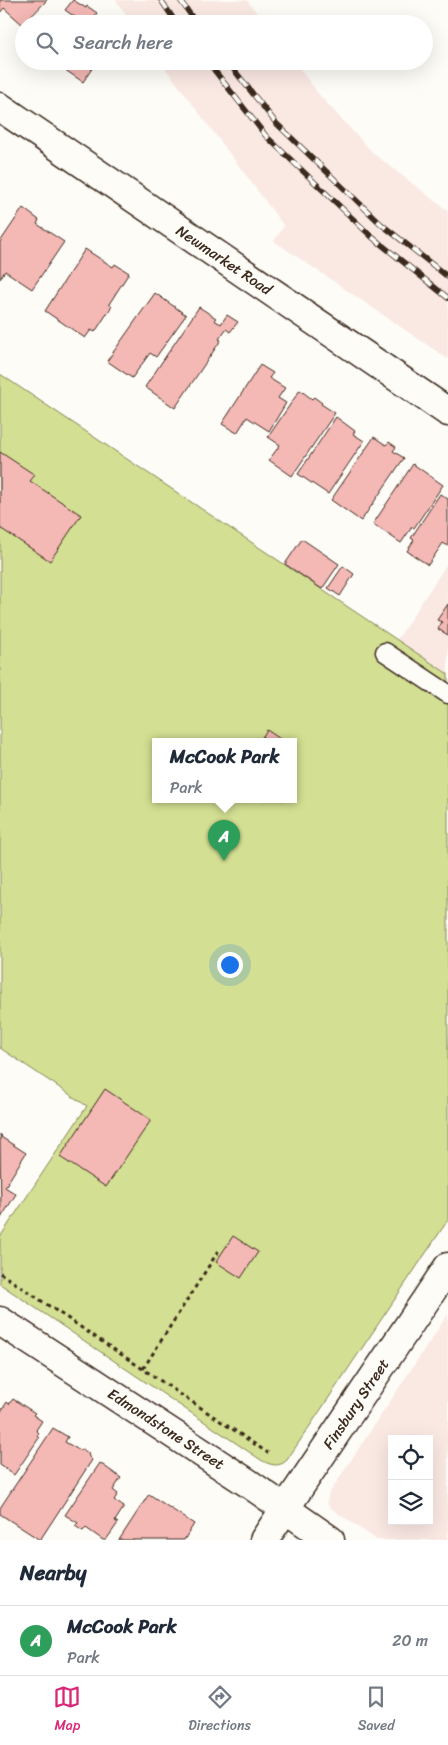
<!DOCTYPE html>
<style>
:root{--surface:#fff;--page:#f6f6f7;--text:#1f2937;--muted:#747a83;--line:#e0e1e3;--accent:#db2777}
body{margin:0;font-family:Sriracha,sans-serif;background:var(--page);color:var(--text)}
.controls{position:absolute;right:15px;bottom:15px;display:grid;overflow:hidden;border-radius:0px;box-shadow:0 5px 20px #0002}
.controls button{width:45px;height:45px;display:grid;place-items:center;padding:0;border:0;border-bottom:1px solid var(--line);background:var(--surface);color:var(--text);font:25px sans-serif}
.you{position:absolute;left:229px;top:964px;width:18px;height:18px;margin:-12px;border:4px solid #fff;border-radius:50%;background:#1a73e8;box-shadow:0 0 0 8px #1a73e833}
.badge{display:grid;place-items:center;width:32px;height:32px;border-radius:50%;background:var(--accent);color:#fff;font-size:16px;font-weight:700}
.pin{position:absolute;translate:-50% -41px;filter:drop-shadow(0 1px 2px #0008)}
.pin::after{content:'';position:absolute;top:26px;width:18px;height:15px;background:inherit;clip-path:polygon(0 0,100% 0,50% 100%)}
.popup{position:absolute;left:152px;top:738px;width:145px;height:65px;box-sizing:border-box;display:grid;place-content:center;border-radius:0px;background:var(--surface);filter:drop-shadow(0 1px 4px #0005);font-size:16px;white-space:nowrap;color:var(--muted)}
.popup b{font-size:19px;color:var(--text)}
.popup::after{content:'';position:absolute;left:50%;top:100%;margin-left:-10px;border:10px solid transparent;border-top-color:var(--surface)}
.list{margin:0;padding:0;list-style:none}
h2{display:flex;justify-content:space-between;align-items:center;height:65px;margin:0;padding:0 20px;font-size:21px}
h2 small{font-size:16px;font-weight:400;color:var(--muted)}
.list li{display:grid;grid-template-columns:32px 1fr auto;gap:15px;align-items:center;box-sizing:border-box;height:70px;padding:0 20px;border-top:1px solid var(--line)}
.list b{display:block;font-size:19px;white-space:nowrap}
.list p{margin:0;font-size:16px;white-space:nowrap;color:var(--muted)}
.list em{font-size:16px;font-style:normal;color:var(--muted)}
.icon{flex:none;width:28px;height:28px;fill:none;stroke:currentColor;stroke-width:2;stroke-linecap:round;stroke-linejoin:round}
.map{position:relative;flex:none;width:448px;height:1540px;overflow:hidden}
.search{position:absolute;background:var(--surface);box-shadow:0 5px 20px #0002;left:15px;right:15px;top:15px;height:55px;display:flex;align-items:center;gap:12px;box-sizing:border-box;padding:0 18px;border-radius:28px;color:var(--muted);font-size:19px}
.sheet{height:135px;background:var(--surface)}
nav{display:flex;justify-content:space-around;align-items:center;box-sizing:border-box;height:70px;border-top:1px solid var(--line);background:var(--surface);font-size:14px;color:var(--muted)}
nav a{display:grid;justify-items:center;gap:2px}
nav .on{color:var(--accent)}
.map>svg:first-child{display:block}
</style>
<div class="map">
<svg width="448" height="1540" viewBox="0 0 448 1540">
<rect width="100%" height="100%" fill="#fdfcf7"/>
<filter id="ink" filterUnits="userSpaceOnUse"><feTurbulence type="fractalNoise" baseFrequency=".02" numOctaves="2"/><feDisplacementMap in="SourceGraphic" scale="10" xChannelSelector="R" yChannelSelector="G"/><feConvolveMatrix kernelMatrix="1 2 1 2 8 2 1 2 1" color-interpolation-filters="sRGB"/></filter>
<g filter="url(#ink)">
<!-- built -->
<path fill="#fae8e3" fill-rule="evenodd" d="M116 0H247L265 24H132Z
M160 61H294L320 96 374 154 448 211V359L274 241 284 226Z
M448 562V674L397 640Z
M448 1314V1540H377L332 1509 327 1504 328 1495ZM392 1439H429V1521H392Z"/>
<!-- green -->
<path fill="#d3df92" stroke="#878458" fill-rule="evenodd" d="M0 374 448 674V1220L287 1460C279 1468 270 1465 261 1460L0 1284V1237L87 1106 0 1048ZM155 742H293V800H155Z"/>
<!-- building -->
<path fill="#f4b8b5" stroke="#3b2a1e" d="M0 0H47L23 25 4 8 0 13Z
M73 0 86 8 87 6 97 13 95 16 107 24H75L78 19 65 10Z
M52 61H97L83 82Z
M23 208 39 220 37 224 64 242 32 289 5 271 0 279V242Z
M85 249 113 267 115 264 129 273 109 304 112 306 95 332 91 330 85 338 45 311Z
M155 293 186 315 156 357 150 353 132 378 107 361Z
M199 307 216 318 214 320 221 324 227 315 238 322 230 332 226 329 219 339 221 340 175 408 145 387Z
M260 365 273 373 269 378 285 388 278 398 286 403 269 431 247 417 237 433 222 424Z
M300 390 312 399 314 397 322 403 321 404 335 413 292 476 269 460 280 445 268 437Z
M336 417 355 431 353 434 364 441 328 494 298 474Z
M374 437 386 445 389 442 396 447 393 451 404 458 361 521 331 500Z
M0 452 35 475 30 481 81 515 50 561 0 528Z
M413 464 443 485 414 528 412 527 401 543 373 524Z
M440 494 448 499V546L443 543 428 565 407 551 414 540 411 538Z
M302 539 339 564 322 589 285 564Z
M343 566 354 574 340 596 328 588Z
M448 604V635L438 629 442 622 437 620Z
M267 730 283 741 281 742H259Z
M105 1089 151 1120 106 1187 60 1157Z
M0 1134 2 1136 1 1137 26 1153 5 1187 16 1194 1 1218Z
M233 1236 258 1252 241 1278 216 1262Z
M13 1399 35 1413 33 1415 42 1421 36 1430 39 1433 37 1436 39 1438 14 1475 0 1465V1413L7 1402 9 1404Z
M53 1428 68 1437 65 1442 79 1450 82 1449 88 1453 89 1457 92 1460 40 1540 0 1514V1508Z
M100 1463 121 1478 113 1490 118 1494 114 1500 124 1507 115 1521 118 1523 106 1540H103L86 1528 83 1531 75 1526 78 1523 65 1515Z
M149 1494 194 1524 184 1540H119Z"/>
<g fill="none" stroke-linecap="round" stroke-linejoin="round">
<defs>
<path id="service" d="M385 652 448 694"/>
<path id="minor" d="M0 1321 248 1483 330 1540
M264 1540 448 1267"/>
<path id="secondary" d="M0 107 448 412"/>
</defs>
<!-- service casing -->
<use href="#service" stroke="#3b2a1e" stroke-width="21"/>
<!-- minor casing -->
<use href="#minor" stroke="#3b2a1e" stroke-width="31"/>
<!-- secondary casing -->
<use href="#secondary" stroke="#3b2a1e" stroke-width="31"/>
<!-- path -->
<path stroke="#3b2a1e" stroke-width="3" stroke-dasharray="4 4" stroke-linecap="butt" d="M0 1273 268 1453
M143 1369 219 1250"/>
<!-- service -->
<use href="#service" stroke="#fdfcf7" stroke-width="18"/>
<!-- minor -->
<use href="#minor" stroke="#fdfcf7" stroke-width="28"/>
<!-- secondary -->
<use href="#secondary" stroke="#fdfcf7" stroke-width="28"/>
<defs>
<path id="rail" d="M161 0 177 24
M180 0 197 24
M207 61 266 136 372 237 448 298
M227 61 276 123 381 224 448 277"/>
</defs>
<!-- rail casing -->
<use href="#rail" stroke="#3b2a1e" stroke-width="5.5"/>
<!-- rail -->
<use href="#rail" stroke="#fdfcf7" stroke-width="4" stroke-dasharray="11" stroke-linecap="butt"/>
</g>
</g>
<g text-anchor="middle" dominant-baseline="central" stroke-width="4.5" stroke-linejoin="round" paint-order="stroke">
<!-- street labels -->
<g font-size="15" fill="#3b2a1e" stroke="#fdfcf7">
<text transform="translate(224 260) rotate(34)">Newmarket Road</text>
<text transform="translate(356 1404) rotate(-56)">Finsbury Street</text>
<text transform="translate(166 1429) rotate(33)">Edmondstone Street</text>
</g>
</g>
</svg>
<div class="controls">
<button><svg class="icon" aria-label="locate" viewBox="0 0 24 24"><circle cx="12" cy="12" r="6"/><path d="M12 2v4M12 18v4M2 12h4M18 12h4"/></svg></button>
<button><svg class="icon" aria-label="layers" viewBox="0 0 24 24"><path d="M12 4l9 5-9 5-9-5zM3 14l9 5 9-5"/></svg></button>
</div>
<div class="you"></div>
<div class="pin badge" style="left:224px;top:861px;background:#2e9e5b">A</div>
<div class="popup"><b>McCook Park</b>Park</div>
<div class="search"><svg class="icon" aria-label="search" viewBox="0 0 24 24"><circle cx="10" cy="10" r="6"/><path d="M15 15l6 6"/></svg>Search here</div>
</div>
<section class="sheet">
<h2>Nearby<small></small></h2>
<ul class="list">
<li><span class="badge" style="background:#2e9e5b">A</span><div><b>McCook Park</b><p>Park</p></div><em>20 m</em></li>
</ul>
</section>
<nav>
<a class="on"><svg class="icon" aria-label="map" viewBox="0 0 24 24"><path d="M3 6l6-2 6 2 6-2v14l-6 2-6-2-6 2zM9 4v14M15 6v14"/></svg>Map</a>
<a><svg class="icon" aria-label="directions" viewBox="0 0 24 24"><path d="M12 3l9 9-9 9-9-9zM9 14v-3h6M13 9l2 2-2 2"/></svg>Directions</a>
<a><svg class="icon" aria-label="saved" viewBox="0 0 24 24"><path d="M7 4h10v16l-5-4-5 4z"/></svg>Saved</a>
</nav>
